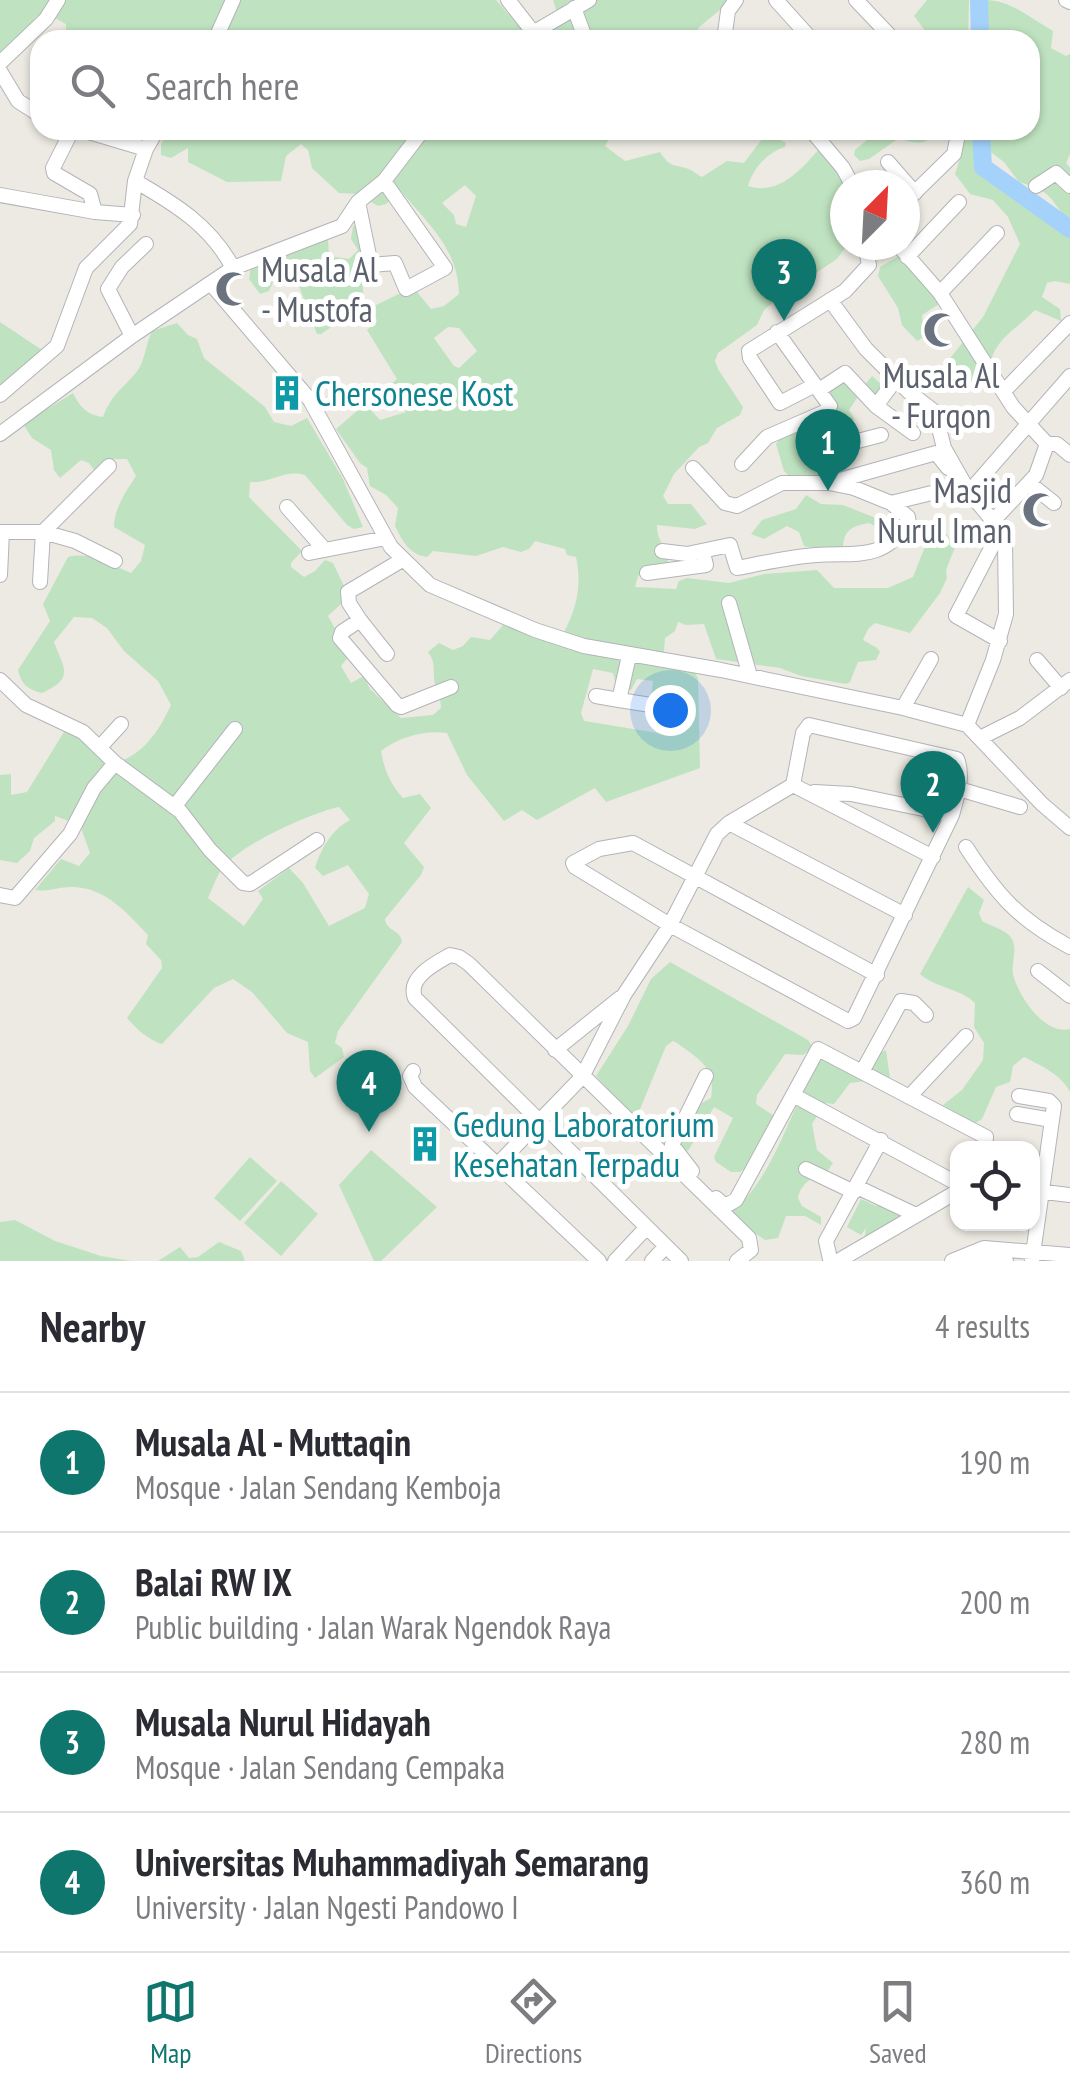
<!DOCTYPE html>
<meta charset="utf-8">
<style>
:root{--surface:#fff;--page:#f7f7f7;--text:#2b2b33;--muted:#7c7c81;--line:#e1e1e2;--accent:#0f766e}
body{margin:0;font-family:"PT Sans Narrow",sans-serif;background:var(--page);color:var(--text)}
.controls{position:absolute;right:30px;bottom:30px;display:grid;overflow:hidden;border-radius:20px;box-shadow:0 2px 8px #0004}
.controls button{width:90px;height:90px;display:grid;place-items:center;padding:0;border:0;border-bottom:2px solid var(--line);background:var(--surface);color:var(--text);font:50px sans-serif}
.compass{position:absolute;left:830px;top:170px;width:90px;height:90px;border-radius:50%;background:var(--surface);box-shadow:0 2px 8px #0004;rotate:24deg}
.you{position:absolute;left:670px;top:710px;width:35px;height:35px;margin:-25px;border:8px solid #fff;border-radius:50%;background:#1a73e8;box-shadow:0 0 0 15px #1a73e833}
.badge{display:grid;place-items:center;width:65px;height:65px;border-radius:50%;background:var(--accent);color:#fff;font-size:32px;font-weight:700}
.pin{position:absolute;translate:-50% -82px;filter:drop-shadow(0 2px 5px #0008)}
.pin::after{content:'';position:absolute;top:52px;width:35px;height:30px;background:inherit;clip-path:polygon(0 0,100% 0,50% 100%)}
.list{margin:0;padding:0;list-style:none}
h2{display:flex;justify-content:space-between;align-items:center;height:130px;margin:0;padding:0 40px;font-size:42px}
h2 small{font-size:32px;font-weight:400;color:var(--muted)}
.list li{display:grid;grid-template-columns:65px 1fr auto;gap:30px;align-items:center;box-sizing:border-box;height:140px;padding:0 40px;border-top:2px solid var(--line)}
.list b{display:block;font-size:38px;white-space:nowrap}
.list p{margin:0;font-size:32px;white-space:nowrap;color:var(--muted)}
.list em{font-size:32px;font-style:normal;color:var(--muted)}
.icon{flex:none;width:55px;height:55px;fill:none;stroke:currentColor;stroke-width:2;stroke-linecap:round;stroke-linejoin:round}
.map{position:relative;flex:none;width:1070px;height:1261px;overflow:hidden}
.search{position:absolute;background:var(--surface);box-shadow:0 2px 8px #0004;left:30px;right:30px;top:30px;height:110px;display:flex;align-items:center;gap:25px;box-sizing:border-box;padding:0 35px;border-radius:30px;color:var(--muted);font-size:38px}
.sheet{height:690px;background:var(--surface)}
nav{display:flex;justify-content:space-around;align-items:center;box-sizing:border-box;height:140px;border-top:2px solid var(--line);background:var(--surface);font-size:28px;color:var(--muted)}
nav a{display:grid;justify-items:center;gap:5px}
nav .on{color:var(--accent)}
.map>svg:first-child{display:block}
</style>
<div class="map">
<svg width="1070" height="1261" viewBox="0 0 1070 1261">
<rect width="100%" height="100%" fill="#eceae2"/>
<!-- green -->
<path fill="#bfe3c0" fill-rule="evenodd" d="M0 0H496L518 25H525L537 35 559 19 553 0H732L698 28 701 40H202L186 31 177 40H66V24L45 13 37 16 3 53H0Z
M927 0H969L968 40H932L914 16Z
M986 0C1010 0 1032 19 1053 31L1051 48 1066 56 1070 54V154L1066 163 1070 168V222C1047 198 1056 193 1019 182L1004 162 988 150 989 130H1030V40H987Z
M168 130H614L605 146 625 161 660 152C670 168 674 164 689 169 694 171 697 175 702 177L727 161 744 163 762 139 770 135 786 143 785 147C768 152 753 168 748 186 778 196 801 170 819 149L837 168 845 185 847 245 837 259 778 298 764 310 757 325 718 353 715 361 718 369 743 407 740 415 717 428 708 443 699 447 674 474 663 496 668 504H691L707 524 695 529 657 525C656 540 668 549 668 563L638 576 635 587 676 589 679 581 687 578 729 583 764 574 817 570 834 588H888L913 577 926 544 927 526 936 523 956 545 946 570 947 578 940 593 910 633 875 623 868 629 863 640 877 648 880 652 876 660 858 662 850 682 846 684 801 676 780 668 716 659 704 624 686 625 678 622 675 631 665 638 663 664 695 673 698 678 700 768 606 802 595 788 537 820 522 810 504 821 467 775 447 733C425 730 399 737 381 751 384 769 390 784 403 798L420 794 431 808 404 843 424 867 421 875 385 919C386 931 401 930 402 942L338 1031 335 1043 342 1048 344 1057 315 1078 310 1071 308 1042 287 1033 252 992 233 979 214 988 162 1044C150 1041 135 1028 127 1018L162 968 161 960 146 944 148 935C128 914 107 889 75 887 61 886 48 892 35 890L61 859 79 866 90 853 80 825 55 816V821L34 838 30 851 17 863 0 860V775L11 774V795L27 792 67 727 111 763C141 759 159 731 171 705L158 681 124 651 107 628 92 618 74 617 54 642C64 669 75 678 42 693 28 690 21 684 18 670L50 621 43 604 68 557C91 551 110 565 131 573L141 561 145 545 114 527C114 509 126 491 136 476L127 459H112L94 470 89 463 81 460 60 478 54 470 51 450 32 438 23 424 73 393C80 407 87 415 103 417 112 393 123 389 138 370 145 360 146 343 152 331L177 323 188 335 197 339 204 358 265 407 274 422 291 426 307 418 343 479 363 527 354 529 347 525 305 475C284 469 270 484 250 482L249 497 302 551 291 563V567L304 577 315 571 325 560 333 563 345 588 344 601 328 616 350 655 341 666 351 683 364 676 370 689 401 718 433 715 441 708C441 698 437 693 435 684 432 671 437 664 428 652L439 643 453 650 463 646 471 637 490 640 505 623 558 643C575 614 583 589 576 557L567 555 565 549 535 541 529 549 521 552 503 547 476 556 433 551 427 557C409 554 403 542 395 526L398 508 386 495 370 486 367 468 360 463 336 429 357 411 368 407 380 420 406 412 389 386 397 379 367 330 377 321 372 307 413 287 431 309 444 306 459 294C458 247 426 222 400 190L386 204 378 206 358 194 339 193 312 168 308 150 301 144 286 156 281 181 227 182 188 162V148L171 158 161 155V145ZM465 185 476 196 466 227 456 224 454 215 442 203ZM448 327 459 328 477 351 459 368 454 366 434 338ZM593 669 613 673 617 688 631 690 637 679 653 681 651 699 671 706 668 731 664 734 584 721 581 713ZM339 807 350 820C331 830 321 849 315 868L323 876 348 865 369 894 365 908 329 926 303 883 289 868 258 891 263 899 244 926 208 898C212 889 216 878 221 870 237 846 310 813 339 807Z
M879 130H938C926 147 914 144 899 138L869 159 860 161 854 155 855 150Z
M963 130H974L973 151 986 173 1070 238V284L1055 281 1047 283 1042 297 1060 309 1061 321 1035 310C1008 337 990 340 988 381L980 376 959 393 948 384 943 367 983 317 1020 244 1008 217 993 200 970 194 955 174 964 146Z
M357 225 367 272 361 278 365 304 321 334H317L297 281 282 276 274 280 269 291 260 294 249 279 251 265 328 239 329 256 349 259 358 250 351 239 353 226Z
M899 256 939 304 922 315 924 337 917 341 902 325 898 308 878 276 880 267Z
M0 322 45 352 0 387Z
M842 373 863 387 872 376 887 389 865 402 857 398 849 410 855 420 845 424 824 390Z
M797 430H810L821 476 790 477 784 471 776 444 784 434Z
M806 495 821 504 843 505 886 522 885 527 881 529 869 523C853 526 844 529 843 547H808L804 546 799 532 787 526 764 539 751 534 762 520 796 509Z
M968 887 984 900 979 913 982 921C991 926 1003 929 1010 936 1019 947 1011 961 1013 974 1018 996 1045 1036 1070 1029V1092C1062 1075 1040 1065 1024 1057L1013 1066 1010 1082 996 1087 982 1119 974 1124 943 1105 962 1090 983 1060 984 1043 974 1027 975 1003C959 988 936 988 920 974Z
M670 962 808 1040 813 1047 803 1055 785 1054 757 1095 756 1104 776 1117 747 1167 740 1172H731L716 1162 714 1157 733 1118 714 1107 688 1151 680 1147 700 1104 711 1098C716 1067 700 1060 677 1043L673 1041 666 1046 638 1114H630L596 1076 628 1026 651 979Z
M886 1050 890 1078 850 1083 834 1104 825 1103 812 1124 817 1150 833 1163 827 1172C813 1176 801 1183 798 1198L802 1206 821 1217V1225L805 1216H786L778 1238 765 1240 730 1217 728 1213C770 1189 794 1102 818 1060L825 1054 863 1062Z
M371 1150 437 1207 381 1261H374L339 1185Z
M250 1157 277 1181 240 1221 214 1198Z
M281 1181 318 1214 281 1256 244 1223Z
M861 1199 876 1206 881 1203 909 1215 864 1240 866 1228 861 1235 847 1227Z
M15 1220 55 1241 101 1256 131 1261H0V1222Z
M219 1242 241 1251 245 1261H158L180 1247 189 1258 198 1257Z"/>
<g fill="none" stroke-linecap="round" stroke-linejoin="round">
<!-- river -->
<path stroke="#a4d2fb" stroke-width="18" d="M979 0 980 40
M981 130 983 167 1070 229"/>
<defs>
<path id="minor" d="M508 0 533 32
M776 0 812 40
M856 0 894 40
M1066 0 1070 2
M574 8 586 40
M215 40 233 0
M521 40 589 0
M724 40 728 11 736 0
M0 63 46 19 58 0
M0 71 18 101 40 115
M72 130 53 168 54 173 90 194 95 212 133 215
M82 130 146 149
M811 130 843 168 852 185
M888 162 915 193
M135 181C175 204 211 226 233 268
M1036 186 1056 173 1070 186
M0 195 95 212
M358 202 371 265 395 263 406 289 445 268 384 181
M905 202 954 154 959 130
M898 245 940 293 1013 407 1047 444H1057L1070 455
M907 257 959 202
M212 285 310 400 391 547 430 585 535 630 584 646 721 670 903 708 967 725
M940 293 997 233
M830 300 866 349 909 392 935 412 944 448 969 492 993 521 1005 541 1006 614 993 660 967 725
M132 336 108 289 122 267 146 244
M815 385 780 403 750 358 749 351 845 291 869 265 865 245
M819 390 845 373 876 406 913 433
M1005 390 1070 323
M0 395 57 346 86 268 130 224 135 181 146 149 157 130
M876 406 896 379
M812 419 829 483 854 488 891 503 964 485
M0 434 132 336 233 268 342 226 358 202 384 181 423 130
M823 450 881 435
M742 464 767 437 827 411 830 406 777 332
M693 468 725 503 737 506 782 483H829L936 453 948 468
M1029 483 1054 503
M969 492 1070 376
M287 507 325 550
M993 521 1036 475 1047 444
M0 532H43L109 466
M662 551 687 554 730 545 737 568C763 563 789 557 816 555 857 552 879 562 909 524L908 517 891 503
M309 553 386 538
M402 560 348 592 349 603 360 620 342 632 340 638 397 705 401 707 451 687
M647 573 706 565 703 553
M0 575 2 532
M40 582 43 532 75 541 115 561
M729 603 750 676
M360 620 387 654
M1000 641 956 616 1000 531
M1037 660 1061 688
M0 680 26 705 83 732 115 763 180 811 210 850 243 883 250 884 317 840
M596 696 619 700 629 656
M619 700 657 706
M903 708 931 659
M967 725 1042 804 1070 828
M980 738 1020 718 1070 680
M100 747 121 724
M793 785 933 857
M959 789 1020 807
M814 792 851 794 952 815
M174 807 235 729
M729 823 793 785 803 733 809 725 957 759C964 776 957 797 952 815L854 1018 848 1021 670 925 575 867 573 863 599 849 633 843 877 975
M966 847C998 896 1018 919 1070 947
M0 895 15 898 70 834 94 788 115 763
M1038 971 1070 996
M555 1050 620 998
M413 1071 410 1076 415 1087 599 1261
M862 1072 901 1001 914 1003 926 1015
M793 1095 958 1184
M1019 1096 1049 1101 1054 1106 1032 1261
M909 1097 966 1036
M1017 1114 1052 1120
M881 1140 826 1241 830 1259 838 1261 958 1191
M497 1165 582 1077 624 995 670 925 717 834 729 823 905 915
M806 1169 854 1192
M692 1171 672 1145 706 1076
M857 1187 914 1214
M1036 1191 1070 1195
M716 1198 725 1206 736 1200 818 1049 986 1137 985 1148
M615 1261 646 1228
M652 1261 666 1246
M681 1261 415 998C407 978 434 964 450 955L459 957 469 964 749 1238 751 1250 737 1261
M952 1261 984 1248 1070 1255
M970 1261H1006"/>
</defs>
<!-- minor casing -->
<use href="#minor" stroke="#b3b4b9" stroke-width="16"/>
<!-- minor -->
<use href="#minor" stroke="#fff" stroke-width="14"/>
</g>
<!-- icons -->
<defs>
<symbol id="mosque-bare" viewBox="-9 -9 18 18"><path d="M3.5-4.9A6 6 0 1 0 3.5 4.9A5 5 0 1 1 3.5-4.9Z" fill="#6b7280" stroke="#fff" stroke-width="2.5" paint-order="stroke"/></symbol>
<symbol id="building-bare" viewBox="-9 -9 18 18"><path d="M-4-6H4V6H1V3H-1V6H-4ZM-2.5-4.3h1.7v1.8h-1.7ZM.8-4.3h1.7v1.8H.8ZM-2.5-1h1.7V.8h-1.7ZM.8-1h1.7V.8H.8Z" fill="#0f9aa8" stroke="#fff" stroke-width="2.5" paint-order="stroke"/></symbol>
</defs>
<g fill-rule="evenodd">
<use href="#mosque-bare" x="208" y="264" width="50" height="50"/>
<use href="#mosque-bare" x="916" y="305" width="50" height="50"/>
<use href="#building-bare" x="262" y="368" width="50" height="50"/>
<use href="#mosque-bare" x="1015" y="485" width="50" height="50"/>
<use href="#building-bare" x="400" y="1119" width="50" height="50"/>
</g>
<g text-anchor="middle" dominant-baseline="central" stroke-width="10" stroke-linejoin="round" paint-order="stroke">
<!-- worship labels -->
<g font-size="35" fill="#5b616d" stroke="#fff" text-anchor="start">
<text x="261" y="269">Musala Al<tspan x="261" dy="40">- Mustofa</tspan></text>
<text x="941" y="375" text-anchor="middle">Musala Al<tspan x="941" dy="40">- Furqon</tspan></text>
<text x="1012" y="490" text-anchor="end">Masjid<tspan x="1012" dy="40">Nurul Iman</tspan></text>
</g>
<!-- culture labels -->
<g font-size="35" fill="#0d838f" stroke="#fff" text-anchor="start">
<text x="315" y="393">Chersonese Kost</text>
<text x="453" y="1124">Gedung Laboratorium<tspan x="453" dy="40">Kesehatan Terpadu</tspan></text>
</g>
</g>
</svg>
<div class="controls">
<button><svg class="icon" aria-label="locate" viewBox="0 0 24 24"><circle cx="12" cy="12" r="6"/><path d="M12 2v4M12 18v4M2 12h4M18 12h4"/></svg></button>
</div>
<svg class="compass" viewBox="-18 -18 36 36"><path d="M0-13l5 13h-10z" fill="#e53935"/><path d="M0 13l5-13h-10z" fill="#7c7c81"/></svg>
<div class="you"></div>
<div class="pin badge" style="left:828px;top:491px">1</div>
<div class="pin badge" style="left:933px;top:833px">2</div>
<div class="pin badge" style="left:784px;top:321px">3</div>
<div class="pin badge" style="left:369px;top:1132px">4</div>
<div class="search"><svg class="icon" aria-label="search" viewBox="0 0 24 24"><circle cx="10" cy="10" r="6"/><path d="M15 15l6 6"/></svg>Search here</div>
</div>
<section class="sheet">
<h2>Nearby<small>4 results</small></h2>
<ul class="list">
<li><span class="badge">1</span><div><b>Musala Al - Muttaqin</b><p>Mosque · Jalan Sendang Kemboja</p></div><em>190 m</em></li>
<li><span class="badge">2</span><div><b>Balai RW IX</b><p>Public building · Jalan Warak Ngendok Raya</p></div><em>200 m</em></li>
<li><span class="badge">3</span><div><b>Musala Nurul Hidayah</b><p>Mosque · Jalan Sendang Cempaka</p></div><em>280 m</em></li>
<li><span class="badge">4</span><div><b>Universitas Muhammadiyah Semarang</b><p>University · Jalan Ngesti Pandowo I</p></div><em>360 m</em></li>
</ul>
</section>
<nav>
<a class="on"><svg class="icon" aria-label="map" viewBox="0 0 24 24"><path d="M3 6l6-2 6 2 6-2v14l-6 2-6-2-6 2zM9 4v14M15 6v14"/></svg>Map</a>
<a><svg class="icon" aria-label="directions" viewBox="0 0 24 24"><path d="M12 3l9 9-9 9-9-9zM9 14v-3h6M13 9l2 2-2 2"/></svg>Directions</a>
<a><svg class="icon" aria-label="saved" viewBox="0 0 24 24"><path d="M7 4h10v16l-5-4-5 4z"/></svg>Saved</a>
</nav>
